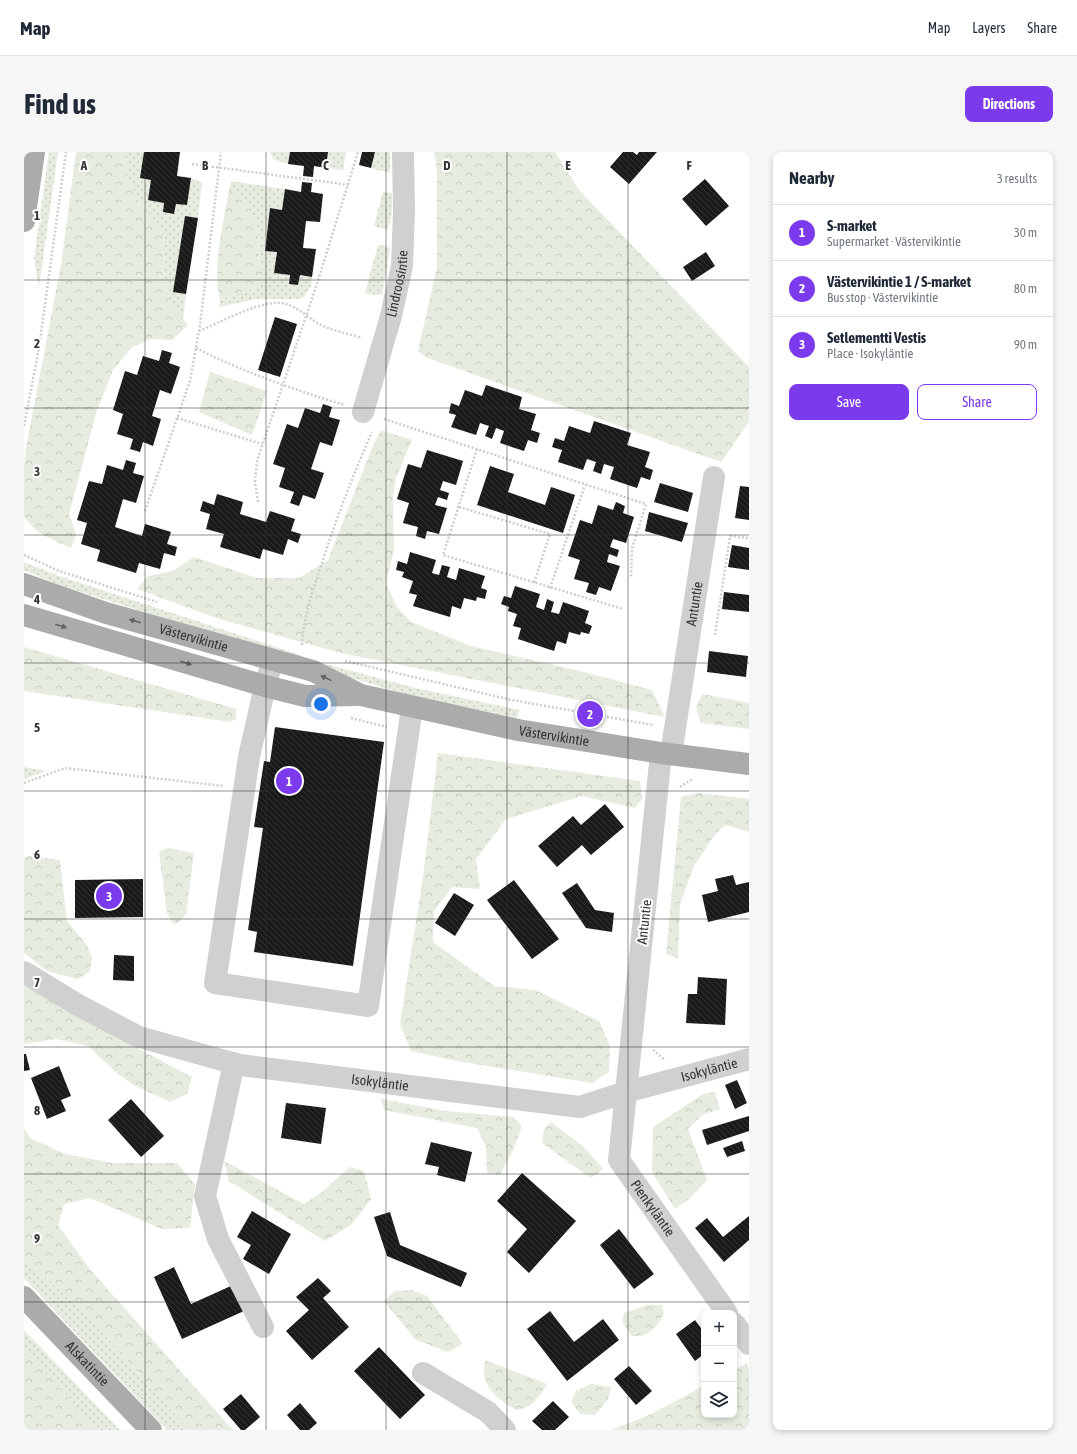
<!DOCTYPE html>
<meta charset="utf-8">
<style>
:root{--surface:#fff;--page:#f6f6f7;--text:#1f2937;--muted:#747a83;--line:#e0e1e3;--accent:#7c3aed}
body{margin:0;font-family:"Asap Condensed",sans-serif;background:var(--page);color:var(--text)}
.controls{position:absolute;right:12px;bottom:12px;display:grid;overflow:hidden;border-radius:8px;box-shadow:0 2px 6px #0003}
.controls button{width:36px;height:36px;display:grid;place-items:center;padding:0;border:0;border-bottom:1px solid var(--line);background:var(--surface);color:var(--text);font:20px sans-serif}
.you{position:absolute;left:297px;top:552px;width:14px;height:14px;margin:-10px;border:3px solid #fff;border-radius:50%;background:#1a73e8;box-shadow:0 0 0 6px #1a73e833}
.badge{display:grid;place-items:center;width:26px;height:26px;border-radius:50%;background:var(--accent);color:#fff;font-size:13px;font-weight:700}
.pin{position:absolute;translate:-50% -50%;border:2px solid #fff;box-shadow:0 1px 4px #0006}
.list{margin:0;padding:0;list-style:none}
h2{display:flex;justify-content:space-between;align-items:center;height:52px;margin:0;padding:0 16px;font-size:17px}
h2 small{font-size:13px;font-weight:400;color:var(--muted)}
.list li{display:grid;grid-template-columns:26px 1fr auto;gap:12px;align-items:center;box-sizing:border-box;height:56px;padding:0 16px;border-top:1px solid var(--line)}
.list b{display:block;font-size:15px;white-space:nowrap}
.list p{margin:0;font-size:13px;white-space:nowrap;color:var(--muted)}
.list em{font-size:13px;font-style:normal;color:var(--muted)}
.actions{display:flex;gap:8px;padding:12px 16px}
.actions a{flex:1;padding:9px 0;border:1px solid var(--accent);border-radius:8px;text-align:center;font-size:14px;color:var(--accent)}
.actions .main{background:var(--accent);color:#fff}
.icon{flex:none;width:22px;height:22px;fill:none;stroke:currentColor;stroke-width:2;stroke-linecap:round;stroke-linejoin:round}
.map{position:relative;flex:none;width:725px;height:1278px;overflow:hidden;border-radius:8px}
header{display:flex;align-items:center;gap:24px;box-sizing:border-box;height:56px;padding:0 20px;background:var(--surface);border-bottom:1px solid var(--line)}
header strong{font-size:19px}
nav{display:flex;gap:22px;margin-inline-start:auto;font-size:14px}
.intro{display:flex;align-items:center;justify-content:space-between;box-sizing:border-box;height:96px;padding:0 24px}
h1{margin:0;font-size:28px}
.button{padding:10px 18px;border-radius:8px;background:var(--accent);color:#fff;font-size:14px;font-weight:700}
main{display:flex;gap:24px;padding:0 24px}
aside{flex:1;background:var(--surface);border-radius:8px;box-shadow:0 2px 6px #0003}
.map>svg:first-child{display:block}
</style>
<header>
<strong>Map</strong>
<nav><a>Map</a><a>Layers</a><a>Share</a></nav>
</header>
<div class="intro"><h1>Find us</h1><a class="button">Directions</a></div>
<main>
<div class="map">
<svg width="725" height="1278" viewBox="0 0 725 1278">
<defs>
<pattern id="grass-dots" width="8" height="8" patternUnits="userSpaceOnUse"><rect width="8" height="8" fill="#e6ecdf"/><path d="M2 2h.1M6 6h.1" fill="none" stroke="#c6cbc0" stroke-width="1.8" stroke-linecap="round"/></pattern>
<pattern id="forest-crowns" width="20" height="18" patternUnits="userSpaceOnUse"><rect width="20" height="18" fill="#e6ecdf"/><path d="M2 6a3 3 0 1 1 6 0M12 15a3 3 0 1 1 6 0" fill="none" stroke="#c6cbc0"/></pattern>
<pattern id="building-back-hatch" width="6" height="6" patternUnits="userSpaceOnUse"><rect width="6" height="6" fill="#1a1a1a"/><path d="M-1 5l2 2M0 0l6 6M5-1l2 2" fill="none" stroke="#333"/></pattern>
</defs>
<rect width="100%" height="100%" fill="#fff"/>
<!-- grass -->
<path fill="url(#grass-dots)" d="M25 0H34L15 135 10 107Z
M103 0H120L127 28 140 51 139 60 150 62 152 52 163 53 167 26 178 31 174 66 161 64 149 140 162 142 159 168 146 152 140 120 141 94 136 74 114 48 103 24Z
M246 0H266L264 12 249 7Z
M304 0H322L319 18 302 16Z
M351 0H366V21L347 16Z
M207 29 261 37 258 58 246 56 241 98 253 100 250 121 266 123 265 132 274 133 276 123 288 125 287 134 280 145 273 147H232L195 155 196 148 236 134 240 127 236 113 233 71 214 40 205 38Z
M359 40 368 41V60L364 78 350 74Z
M354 93 364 94 366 98 358 142 352 143 341 141Z
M0 410 35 424 279 504 283 512 35 433 0 418Z
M302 512 391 536 495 558 493 566 388 544 300 518Z
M0 615 22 619 0 627Z
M0 1106 59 1159 165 1278H143L0 1126Z
M0 1178 96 1278H74L38 1238 0 1200Z"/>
<!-- forest -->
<path fill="url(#forest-crowns)" d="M52 0H103V24L114 48 136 74 141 94 140 120 146 152 164 173 148 188 127 187 108 195 89 218 73 258 45 362 52 382 47 396C29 388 10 381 0 364V315L2 296 37 113Z
M410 0H531L555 38 725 215V270L697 310 401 205 394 199 413 115V17Z
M205 38 214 40 226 58 233 71 236 113 240 127 236 134 196 148C188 112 199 74 205 38Z
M186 220 243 239 228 283 175 260Z
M357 278 388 288 372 326 369 345 370 398 362 431 373 455 387 470 447 494 556 519 628 538 641 565 317 501 195 467 113 437 124 424 149 419 170 405 233 426H275L304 408 348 296Z
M0 495 212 557V567L206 570 0 539Z
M678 542 725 551V577L677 571 672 556Z
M414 601 616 629 618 647 611 656 558 644 482 667 452 707 456 737 428 735 410 759 409 790 470 834 511 838 575 869 586 894 585 920 568 931 433 909 387 899 376 872 399 725Z
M675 641 725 647V680L702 673 692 681 670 714 656 752 654 806 642 802 657 645Z
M144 696 170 701 162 762 155 770 149 772 143 761 135 700Z
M6 704 36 708 43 769 62 792 68 805 66 819 54 827 23 819 0 801V706Z
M0 830 111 895 168 925 163 942 146 950 110 933 94 922 64 894 32 887 0 892Z
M691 940 696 957 678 963 664 977 683 1028 665 1047 651 1057 628 1020 629 975 679 942Z
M357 947 422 959 489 965 498 974 489 998 476 1023 463 1021 462 995 453 976 360 958Z
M527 970 560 995 579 1017 567 1026 518 991 520 977Z
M0 976 6 986 41 1002 89 1011H153L171 1032 166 1076 138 1077 66 1046 40 1052 34 1073 64 1115 209 1278H165L59 1159 0 1106Z
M200 1009 280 1052 299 1039 326 1015 340 1019 347 1047 328 1072 301 1089 205 1029Z
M388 1138 403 1144 439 1192 424 1200 392 1188 360 1149 371 1139Z
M623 1153H638L640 1161C633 1175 626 1185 608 1184L598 1170 600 1161Z
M0 1200 38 1238 74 1278H0Z
M461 1208 523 1232C514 1247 509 1255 492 1258 471 1245 456 1235 461 1208Z
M723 1211 725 1218V1278H587L623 1264 680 1234V1263H710V1218Z
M567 1232 587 1235 584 1247 571 1263 556 1262 547 1250 552 1239Z"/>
<!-- building -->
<path fill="url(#building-back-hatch)" d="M120 0H156L153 24 167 26 163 53 152 52 150 62 139 60 140 51 124 48 127 28 116 26Z
M266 0H304L302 16 290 14 289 25 279 24 280 14 264 12Z
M338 0H351L347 16 335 13Z
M599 0H609L613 3 615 0H633L605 32 586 15Z
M681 27 705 54 682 74 658 47Z
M278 30 288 31 287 40 299 42 296 70 282 69 279 96 292 97 288 125 276 123 274 133 265 132 266 123 250 121 253 100 241 99 246 56 258 58 261 37 277 40Z
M161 64 174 66 162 142 149 140Z
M682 100 691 114 668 129 659 115Z
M251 165 273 172 256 225 234 218Z
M138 198 148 201 145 211 156 215 147 242 136 238 128 264 137 267 129 294 119 290 116 300 106 297 109 287 93 282 99 262 89 258 101 219 113 223 119 204 135 209Z
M462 233 498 245 495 257 512 262 507 278 516 281 513 291 504 288 500 299 476 291 480 279 472 276 468 287 461 284 465 274 456 271 452 283 427 275 432 263 425 261 427 251 435 254 441 238 458 244Z
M299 252 308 255 305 265 316 268 308 294 296 290 287 317 300 321 291 347 279 343 275 354 266 351 270 340 255 335 261 316 249 312 263 272 274 276 281 256 296 261Z
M570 269 607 281 603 293 626 300 621 315 629 318 626 328 617 325 613 336 586 327 590 315 580 312 577 322 569 319 572 310 563 307 559 318 534 310 538 298 528 295 531 286 540 289 545 274 566 281Z
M403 298 439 309 432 333 419 329 416 338 425 341 423 348 414 345 411 353 423 356 415 382 403 379 401 387 392 384 394 375 379 371 385 351 373 347 384 312 397 316Z
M102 308 112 311 109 321 120 324 112 351 99 347 91 375 118 384 121 372 147 380 143 392 153 395 151 404 140 401 136 417 115 411 112 421 73 409 76 398 57 392 63 371 53 368 65 329 78 332 83 313 99 318Z
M466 314 490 322 484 340 521 353 527 335 551 343 539 381 453 353Z
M636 331 669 341 664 360 630 350Z
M716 334 725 335V368L711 366Z
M193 342 219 350 216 362 242 370 246 359 271 367 267 379 277 382 274 391 264 387 259 403 239 397 236 407 196 395 200 382 182 377 186 362 176 359 179 349 190 353Z
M592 350 601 354 599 361 610 365 602 391 589 387 586 395 595 398 593 405 585 402 583 410 596 414 587 439 575 435 572 443 562 440 565 431 550 427 556 408 544 404 556 368 568 372 574 353 589 358Z
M625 360 664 371 658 390 621 379Z
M708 393 725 396V418L704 415Z
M386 400 412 408 408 421 415 423 418 413 426 415 423 425 432 428 435 416 461 424 457 436 463 438 461 447 453 445 452 449 440 446 437 457 428 454 426 465 389 454 393 443 385 441 389 429 378 425 380 420 372 418 374 409 383 412Z
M491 434 516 442 512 455 520 458 523 447 530 450 527 460 535 462 539 450 565 459 561 471 568 474 565 482 557 480 556 483 545 480 542 492 533 489 530 499 494 487 497 476 489 474 493 462 484 459 485 455 477 452 480 444 487 446Z
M700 440 725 443V460L698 457Z
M685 499 724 504 722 525 683 520Z
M251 575 360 590 329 814 230 800 233 780 224 778 239 676 230 675 240 609 246 610Z
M581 652 600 675 567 703 558 693 533 715 514 694 549 664 557 673Z
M709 723 712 733 725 730V760L684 770 678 743 694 739 691 727Z
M119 727V765L51 766V728Z
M490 728 535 787 508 807 463 748Z
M553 731 571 758 590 761 588 780 562 776 538 741Z
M430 741 450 753 431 784 411 771Z
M90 803 110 804V829L89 828Z
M674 825 703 827 701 873 662 871 664 842H673Z
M0 902H2L6 918 0 919Z
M35 914 47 944 37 948 42 959 23 967 7 926Z
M713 928 723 951 711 957 701 933Z
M107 947 140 984 117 1005 84 968Z
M262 951 302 956 297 992 257 986Z
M725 964V979L683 993 678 978Z
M718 989 721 999 703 1005 699 996Z
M407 990 448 1000 441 1030 413 1023 415 1015 401 1012Z
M498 1021 552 1069 505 1121 483 1100 503 1077 473 1049Z
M228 1059 267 1082 245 1122 219 1107 227 1093 213 1085Z
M366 1060 376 1093 443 1121 437 1135 363 1104 350 1065Z
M725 1064V1088L700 1110 671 1076 683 1066 699 1085Z
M595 1077 630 1122 610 1137 576 1093Z
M150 1115 167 1152 209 1133 220 1159 158 1187 130 1125Z
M294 1126 307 1139 299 1146 325 1175 288 1208 262 1179 285 1158 272 1145Z
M526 1159 550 1190 579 1167 595 1188 543 1229 503 1177Z
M671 1168 680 1180V1202L671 1209 652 1182Z
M355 1195 401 1243 376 1267 330 1219Z
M605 1214 628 1239 612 1253 590 1227Z
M217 1242 236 1265 221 1278H217L199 1257Z
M529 1249 545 1265 531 1278H518L508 1269Z
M276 1251 293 1271 285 1278H276L263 1263Z"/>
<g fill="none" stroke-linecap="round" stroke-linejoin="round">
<!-- path -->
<path stroke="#cdcdcd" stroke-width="2.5" stroke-dasharray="2 2" stroke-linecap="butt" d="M168 12 325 33
M175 179C196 171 240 145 262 152 276 156 286 168 299 174 311 179 325 182 338 186
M172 196C219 220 269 237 320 253
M153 266 238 292
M360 267 622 352 608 396 607 425
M0 274 15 196 42 0
M453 297 419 403 599 457
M234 350 231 330 233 309 293 132 334 0
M435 355 526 382 510 431
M121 359 166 229 176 173 197 0
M706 384 725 386
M0 403 35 419 133 450
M526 436 561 333
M691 483 706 384
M278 493C280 462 290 434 300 405 314 362 330 321 348 280
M321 509 488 548 629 573
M327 566 363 575
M0 631 41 616 199 634
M656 635 668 627
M629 898 641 908"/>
<!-- minor -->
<g stroke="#d0d0d0" stroke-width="22">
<path id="s1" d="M339 260 367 164 378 114 380 59 379 0"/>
<path d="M249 508 241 534 225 605 191 831 344 854 388 556"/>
<path id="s2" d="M637 601 595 1008 703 1161"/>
<path id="s3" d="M647 602 690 325"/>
<path id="s4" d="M0 820 54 853 115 885 216 913 556 955 602 940 725 907"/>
<path d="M210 911 181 1044 194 1087 239 1175"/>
<path d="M710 1171 725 1192"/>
<path d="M399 1221 464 1260 481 1278"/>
</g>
<!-- major -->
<g stroke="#ababab" stroke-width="22">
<path d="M0 69 10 0"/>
<path id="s5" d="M0 432 82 461 289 519 337 543 494 578 637 601 725 612"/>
<path d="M0 463 241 534 281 544 332 543"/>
<path id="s6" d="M0 1145 127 1278"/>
</g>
</g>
<!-- one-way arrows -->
<defs><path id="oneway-solid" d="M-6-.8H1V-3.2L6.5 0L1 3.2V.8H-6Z"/></defs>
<g fill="#636363">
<use href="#oneway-solid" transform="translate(111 469) rotate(-164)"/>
<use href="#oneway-solid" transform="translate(37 474) rotate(17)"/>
<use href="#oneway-solid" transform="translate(162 511) rotate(17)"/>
<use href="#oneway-solid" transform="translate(302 526) rotate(-154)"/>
</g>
<!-- grid -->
<path fill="none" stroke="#333" stroke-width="1" stroke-opacity="0.55" d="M121 0V1278M242 0V1278M362 0V1278M483 0V1278M604 0V1278M0 128H725M0 256H725M0 383H725M0 511H725M0 639H725M0 767H725M0 895H725M0 1022H725M0 1150H725"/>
<g text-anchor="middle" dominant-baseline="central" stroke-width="4" stroke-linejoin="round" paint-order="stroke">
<!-- street labels -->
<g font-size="14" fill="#333" stroke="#fff">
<text stroke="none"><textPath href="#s1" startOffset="133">Lindroosintie</textPath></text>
<text stroke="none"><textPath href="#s3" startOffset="152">Antuntie</textPath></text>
<text stroke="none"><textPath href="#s5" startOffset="178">Västervikintie</textPath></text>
<text stroke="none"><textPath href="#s5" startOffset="553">Västervikintie</textPath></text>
<text transform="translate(620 770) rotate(-84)">Antuntie</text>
<text stroke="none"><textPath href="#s4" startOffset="714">Isokyläntie</textPath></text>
<text stroke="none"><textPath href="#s4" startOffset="378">Isokyläntie</textPath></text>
<text stroke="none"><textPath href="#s2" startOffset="468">Pienkyläntie</textPath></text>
<text stroke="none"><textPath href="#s6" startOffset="92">Alskatintie</textPath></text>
</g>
</g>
<g font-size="13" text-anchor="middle" font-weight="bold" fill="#333" stroke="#fff" stroke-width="4" stroke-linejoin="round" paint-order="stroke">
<text x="60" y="18">A</text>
<text x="181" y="18">B</text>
<text x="302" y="18">C</text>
<text x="423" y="18">D</text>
<text x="544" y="18">E</text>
<text x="665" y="18">F</text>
<text x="13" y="68">1</text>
<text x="13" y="196">2</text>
<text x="13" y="324">3</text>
<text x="13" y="452">4</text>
<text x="13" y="580">5</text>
<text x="13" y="707">6</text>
<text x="13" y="835">7</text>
<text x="13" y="963">8</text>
<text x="13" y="1091">9</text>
</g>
</svg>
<div class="controls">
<button>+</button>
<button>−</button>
<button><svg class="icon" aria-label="layers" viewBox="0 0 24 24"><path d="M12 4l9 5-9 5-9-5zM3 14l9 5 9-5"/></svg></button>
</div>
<div class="you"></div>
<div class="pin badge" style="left:265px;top:629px">1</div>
<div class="pin badge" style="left:566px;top:562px">2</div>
<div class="pin badge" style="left:85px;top:744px">3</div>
</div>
<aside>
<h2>Nearby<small>3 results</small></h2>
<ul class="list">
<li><span class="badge">1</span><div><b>S-market</b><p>Supermarket · Västervikintie</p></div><em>30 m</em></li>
<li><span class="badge">2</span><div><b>Västervikintie 1 / S-market</b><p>Bus stop · Västervikintie</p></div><em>80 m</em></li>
<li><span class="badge">3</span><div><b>Setlementti Vestis</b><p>Place · Isokyläntie</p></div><em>90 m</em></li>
</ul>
<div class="actions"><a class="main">Save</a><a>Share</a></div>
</aside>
</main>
